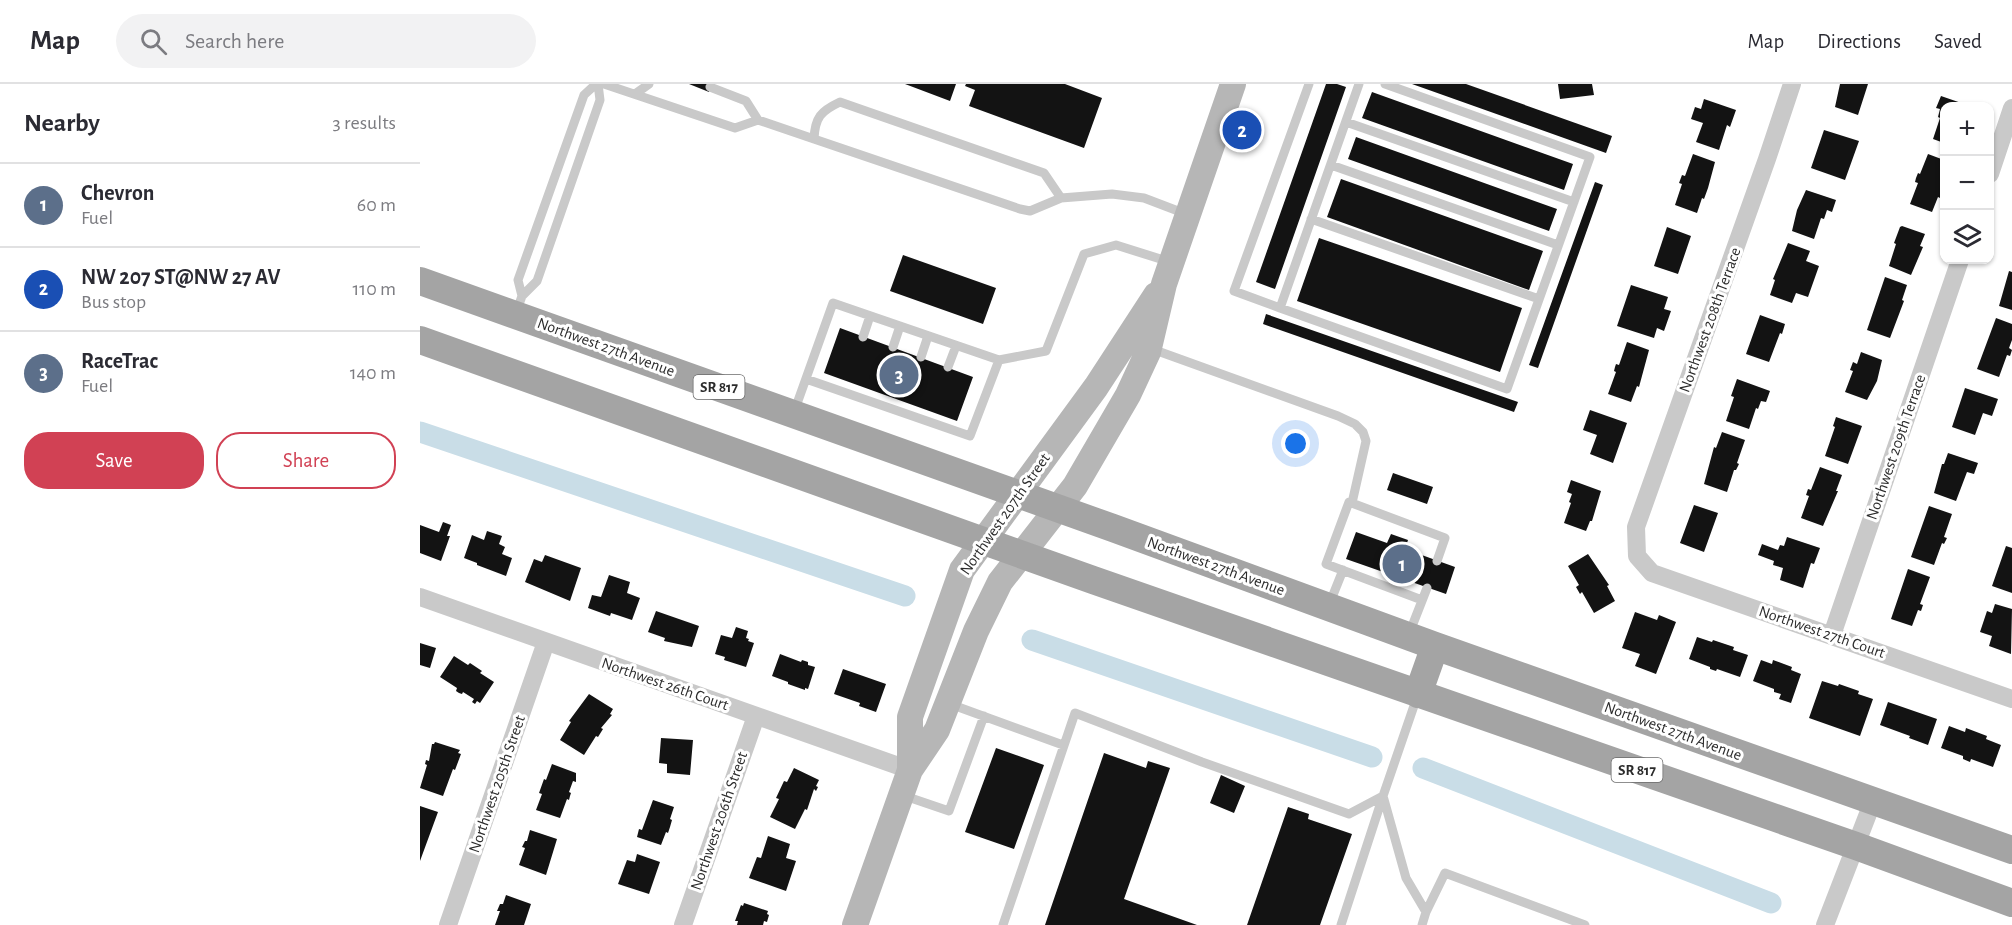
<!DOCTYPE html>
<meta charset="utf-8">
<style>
:root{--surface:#fff;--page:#f2f2f3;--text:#2b2b33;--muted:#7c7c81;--line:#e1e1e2;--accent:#d14154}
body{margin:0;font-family:"Alegreya Sans",sans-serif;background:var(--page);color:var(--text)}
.controls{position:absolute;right:18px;top:18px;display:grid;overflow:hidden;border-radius:12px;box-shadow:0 2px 4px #0004}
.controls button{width:54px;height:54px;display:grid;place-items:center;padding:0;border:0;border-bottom:2px solid var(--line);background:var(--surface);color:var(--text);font:30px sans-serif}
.you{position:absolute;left:876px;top:360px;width:21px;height:21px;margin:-15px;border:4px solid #fff;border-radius:50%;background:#1a73e8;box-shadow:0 0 0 9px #1a73e833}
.badge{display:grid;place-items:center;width:39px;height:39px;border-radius:50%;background:var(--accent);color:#fff;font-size:20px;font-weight:700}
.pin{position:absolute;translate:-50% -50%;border:3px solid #fff;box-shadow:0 2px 6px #0006}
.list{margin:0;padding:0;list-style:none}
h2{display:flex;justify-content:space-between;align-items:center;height:78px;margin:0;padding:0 24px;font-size:26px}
h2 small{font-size:20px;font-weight:400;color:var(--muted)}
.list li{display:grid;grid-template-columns:39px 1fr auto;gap:18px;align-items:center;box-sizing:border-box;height:84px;padding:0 24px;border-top:2px solid var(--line)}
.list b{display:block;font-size:22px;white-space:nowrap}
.list p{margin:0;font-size:20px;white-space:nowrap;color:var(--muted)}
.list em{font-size:20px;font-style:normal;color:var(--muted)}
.actions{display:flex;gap:12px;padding:18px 24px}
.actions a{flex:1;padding:14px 0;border:2px solid var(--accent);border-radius:24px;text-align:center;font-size:21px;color:var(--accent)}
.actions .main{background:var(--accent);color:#fff}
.icon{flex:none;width:33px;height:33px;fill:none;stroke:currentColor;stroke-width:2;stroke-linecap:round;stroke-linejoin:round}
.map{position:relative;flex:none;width:1592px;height:841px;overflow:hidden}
header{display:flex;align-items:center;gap:36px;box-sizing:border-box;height:84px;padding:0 30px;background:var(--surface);border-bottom:2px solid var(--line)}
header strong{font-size:28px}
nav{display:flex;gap:33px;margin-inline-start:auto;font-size:21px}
.search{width:420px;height:54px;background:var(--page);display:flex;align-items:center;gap:15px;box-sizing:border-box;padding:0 21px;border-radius:33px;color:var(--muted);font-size:22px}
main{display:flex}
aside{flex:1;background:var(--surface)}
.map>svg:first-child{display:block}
</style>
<header>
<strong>Map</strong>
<div class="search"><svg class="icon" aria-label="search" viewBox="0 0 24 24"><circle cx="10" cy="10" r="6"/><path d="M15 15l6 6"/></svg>Search here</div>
<nav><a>Map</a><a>Directions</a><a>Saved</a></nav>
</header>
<main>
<aside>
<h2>Nearby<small>3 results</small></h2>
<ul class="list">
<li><span class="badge" style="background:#5c6f8a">1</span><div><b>Chevron</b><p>Fuel</p></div><em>60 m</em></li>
<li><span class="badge" style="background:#1a4fb4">2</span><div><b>NW 207 ST@NW 27 AV</b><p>Bus stop</p></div><em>110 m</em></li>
<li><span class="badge" style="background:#5c6f8a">3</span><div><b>RaceTrac</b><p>Fuel</p></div><em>140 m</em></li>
</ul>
<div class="actions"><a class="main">Save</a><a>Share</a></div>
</aside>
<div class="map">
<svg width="1592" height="841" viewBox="0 0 1592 841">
<rect width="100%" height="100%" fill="#fff"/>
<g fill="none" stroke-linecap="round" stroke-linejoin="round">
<!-- canal -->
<path stroke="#c9dde7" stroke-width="21" d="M0 348 485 512
M612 556 952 673
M1003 684 1351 819"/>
</g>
<!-- building -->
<path fill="#131313" d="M269 0H291L289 8Z
M485 0H536L530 17Z
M546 0H645L682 14 664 64 549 22 555 6 545 2Z
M906 0H917L926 3 855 205 836 198Z
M992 0H1046L1192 52 1186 69Z
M1138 0H1172L1174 11 1140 15Z
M1420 0H1448L1438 31 1415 23Z
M952 8 1153 80 1144 106 942 34Z
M1521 12 1550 22H1524V59L1513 55 1520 34 1518 33 1520 25 1516 24Z
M1284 15 1316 26 1310 43 1307 41 1299 66 1276 58 1283 39 1271 35 1275 23 1281 25Z
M1404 46 1439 57 1425 96 1391 84Z
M936 53 1137 125 1129 147 928 75Z
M1273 70 1295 78 1288 104 1284 115 1282 114 1277 129 1255 121 1262 100 1259 99 1262 91 1265 92Z
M1508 70 1524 76V102L1520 114 1518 113 1512 128 1490 120 1498 99 1495 98 1496 94 1498 89 1500 90Z
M921 95 1123 167 1109 206 907 133Z
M1175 98 1183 101 1118 284 1109 281Z
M1386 106 1416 116 1412 128 1407 126 1404 135 1401 134 1394 155 1372 147 1377 126Z
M1482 142 1505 150 1500 162 1503 163 1491 191 1469 182 1476 160 1474 159 1480 143Z
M1247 143 1271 152 1258 190 1234 182Z
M899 154 1102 224 1080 288 877 217Z
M1368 159 1390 167 1386 177 1399 182 1388 213 1376 209 1372 219 1350 211 1355 196 1353 195Z
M483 171 576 204 563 240 470 207Z
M1589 187 1592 188V226L1579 222Z
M1465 193 1487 201 1482 216 1484 217 1470 254 1447 246Z
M1211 201 1248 213 1244 225 1251 227 1244 247 1237 244 1234 254 1197 242Z
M846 230 1098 318 1094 328 843 240Z
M1340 231 1365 240 1362 250 1360 249 1349 278 1326 270Z
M1576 234 1592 240V256L1589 264 1592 266 1590 272 1587 271 1579 293 1557 285Z
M420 244 553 293 537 337 404 289Z
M1207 258 1229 266 1219 303 1217 302 1211 318 1188 310 1196 288 1194 287 1195 283 1196 280 1199 281Z
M1441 268 1462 276 1457 297 1447 316 1425 308 1433 287 1430 286 1433 278 1437 280Z
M1317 295 1350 307 1346 318 1341 317 1338 325 1336 324 1329 345 1306 337 1314 313 1311 312Z
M1545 304 1578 315 1572 332 1563 329 1555 351 1532 343Z
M1170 326 1207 339 1193 379 1170 370 1177 351 1163 346Z
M1416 333 1442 342 1428 380 1405 372 1415 343 1413 342Z
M1302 348 1325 356 1317 379 1319 380 1316 386H1314L1307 408 1284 400 1294 363 1296 364Z
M1528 369 1558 379 1554 390 1547 388 1536 417 1514 409 1522 380H1524Z
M1400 383 1422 391 1416 407H1418L1403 442 1381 434 1389 412 1386 411 1388 405 1391 406Z
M973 389 1013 403 1007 420 967 406Z
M1151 396 1181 407 1172 437H1170L1166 447 1144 439 1151 419 1149 418 1152 410 1147 408Z
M1274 421 1298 429 1284 468 1260 459Z
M1509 422 1532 430 1524 453 1527 454 1524 460 1522 459 1514 481 1491 473Z
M23 438 31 441 27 452H30L21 477 0 469V441L19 448Z
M67 447 82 452 79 460 85 463 82 470 92 474 86 492 57 481V479L44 474 52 451 64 456Z
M936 448 967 459 971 450 988 456 985 465 1035 483 1026 510 926 475Z
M1367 453 1400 464 1394 480 1391 479 1383 504 1360 496 1363 484 1353 481 1354 477 1338 471 1342 460 1358 466 1360 461 1364 462Z
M1586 462 1592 464V509L1572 502Z
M1168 470 1189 501 1187 502 1195 517 1174 529 1162 508 1160 510 1156 503 1159 501 1148 482Z
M125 471 161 484 150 517 105 498 114 475 122 478Z
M1488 485 1510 493 1500 520 1503 521 1501 527 1498 526 1492 542 1471 535Z
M189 491 210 498 207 509 220 514 212 536 191 529 190 532 168 524 172 511 181 513Z
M1575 520 1592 525 1591 570 1569 562 1572 552 1560 548 1567 527 1572 529Z
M236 527 279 542 272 563 244 557 245 554 228 548Z
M1215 528 1237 536 1239 531 1256 538 1236 590 1215 582 1220 570 1202 564Z
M316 543 328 547 326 554 329 555 328 557 334 559 326 583 304 576 305 573 295 570 301 551 312 554Z
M1277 553 1292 558 1293 556 1314 563 1313 566 1328 571 1320 593 1297 585 1296 587 1290 585V583L1269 575Z
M0 559 16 564 10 584 0 581Z
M360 570 381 578 382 576 388 578V581L395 583 388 605 385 604V606L368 600V598L352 592Z
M34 572 48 581 50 579 62 587 60 589 74 598 60 619 57 617 55 620 52 618 54 615 43 608 42 610 39 609 36 607 37 604 20 593Z
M1341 576 1352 580 1353 576 1372 583 1371 586 1381 590 1371 619 1359 615 1361 610 1354 608V605L1333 597Z
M423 585 466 600 456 628 439 622 440 619 414 610Z
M1402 597 1418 602 1419 600 1439 607 1438 610 1453 615 1440 652 1389 634Z
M169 610 193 625 190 630 192 631 181 644 183 645 178 653 176 652 164 671 140 656 151 638 149 637Z
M1468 618 1517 635 1508 661 1489 654 1490 652 1460 641Z
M1529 642 1545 648 1546 644 1567 652 1566 655 1581 661 1573 683 1551 675 1550 678 1543 675V672L1521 664Z
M241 654 273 656 270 691 247 689V680L239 679Z
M15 658 40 666 38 669 41 670 35 686 33 685 23 712 0 704 7 681 5 680 6 676 9 677 12 660H14Z
M576 664 624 681 594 765 545 748Z
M684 669 726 684 728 677 750 684 704 815 777 841H625Z
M132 680 156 689V698L153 697 149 708 151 709 150 712 149 716 147 715 140 734 116 726 122 710 119 709 124 695 126 696Z
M374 684 399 696 396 702 398 703 396 707 394 705 387 726 385 725 375 745 350 733 359 715 356 714 364 697 367 698Z
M801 691 825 702 814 729 790 719Z
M233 716 254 723 250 735 252 736 250 743 248 749 246 748 241 761 217 753 219 745 222 746Z
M0 722 18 728 0 777Z
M868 723 889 730 888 735 932 750 900 841H827Z
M110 746 137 755 126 791 99 781 105 764 102 763 105 757H107Z
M348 752 370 760 366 774 376 777 366 807 329 794 337 773 341 774Z
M217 770 240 778 229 810 198 800 207 776 215 778Z
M86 811 111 820 104 841H75L80 827H77L80 820H83Z
M324 819 348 827 347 830 349 831 347 838 344 837 343 841H317L318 837H315L321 821 323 822Z"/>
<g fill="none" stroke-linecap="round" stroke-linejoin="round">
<!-- lane -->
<path stroke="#c9c9c9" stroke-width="9" d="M184 0 315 44 338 36 394 55
M939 0 860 224 1087 305 1170 73 965 0
M290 3 326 17 338 36
M215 10 229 0
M926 38 1154 118
M911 81 1138 161
M641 114 624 89 420 18C401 27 395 33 394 55L600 125 610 127 641 114 692 110 724 114 766 130
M891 135 1119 215
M102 212 98 196 164 11 176 0
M860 224 814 207 889 0
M96 229 102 212 117 197 180 16 178 0
M443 253 450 232
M473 263 480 242
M732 265 918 332 935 340 943 348 946 357 932 419
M501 273 508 252
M528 283 536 262
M386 295 550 352 579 276
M374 328 413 219 579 276 626 267 664 170 696 161 750 178
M1002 516 906 480 929 418 1025 454 1017 477
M909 521 923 486
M989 550 1007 504
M997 613 963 712 986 794 1006 828
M530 620 643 661
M482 711 529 727 564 632
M583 841 655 629 782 678 929 730 963 712
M921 841 963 712
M1002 841 1006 828 1025 789 1165 841"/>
<!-- street -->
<path stroke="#c9c9c9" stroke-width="18" d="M1372 0 1347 75 1216 443 1217 472 1232 489 1592 615
M1570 90 1592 24
M0 513 490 686
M1412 551 1540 176
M28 841 126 558
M263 841 336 632
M1405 841 1453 717"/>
<!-- secondary -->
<path stroke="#b6b6b6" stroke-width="26" d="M490 686V633L542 486 676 303 736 211
M435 841 490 686 517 646 556 547 580 498 655 402 708 311 728 268 744 200 813 0"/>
<!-- primary -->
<path stroke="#a4a4a4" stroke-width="28" d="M0 197 693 444 1015 562 1592 766
M0 256 673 496 1436 762 1592 819
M998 610 1015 562"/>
</g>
<g text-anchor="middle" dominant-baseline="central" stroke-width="6" stroke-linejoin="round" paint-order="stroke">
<!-- shield labels -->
<g fill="#fff" stroke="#6b6b6b" stroke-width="1.5">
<rect x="273.5" y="291" width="51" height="24" rx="4.5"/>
<rect x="1191.5" y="674" width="51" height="24" rx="4.5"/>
</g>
<g font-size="15" font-weight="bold" fill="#2c2c2c">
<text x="299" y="303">SR 817</text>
<text x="1217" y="686">SR 817</text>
</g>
<!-- street labels -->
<g font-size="16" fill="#2c2c2c" stroke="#fff">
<text transform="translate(1290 236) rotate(-70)">Northwest 208th Terrace</text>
<text transform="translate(186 263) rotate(20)">Northwest 27th Avenue</text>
<text transform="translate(1476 363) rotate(-71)">Northwest 209th Terrace</text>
<text transform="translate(585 430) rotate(-55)">Northwest 207th Street</text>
<text transform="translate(796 482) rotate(20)">Northwest 27th Avenue</text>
<text transform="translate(1402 548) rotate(19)">Northwest 27th Court</text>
<text transform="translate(245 600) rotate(19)">Northwest 26th Court</text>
<text transform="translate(1253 647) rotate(20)">Northwest 27th Avenue</text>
<text transform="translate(77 700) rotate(-71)">Northwest 205th Street</text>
<text transform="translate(299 737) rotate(-71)">Northwest 206th Street</text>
</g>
</g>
</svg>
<div class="controls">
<button>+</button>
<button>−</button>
<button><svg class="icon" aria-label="layers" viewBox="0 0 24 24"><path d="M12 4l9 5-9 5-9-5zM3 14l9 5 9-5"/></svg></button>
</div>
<div class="you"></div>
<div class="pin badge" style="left:982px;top:480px;background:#5c6f8a">1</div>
<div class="pin badge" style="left:822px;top:46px;background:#1a4fb4">2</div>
<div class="pin badge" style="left:479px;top:291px;background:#5c6f8a">3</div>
</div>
</main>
